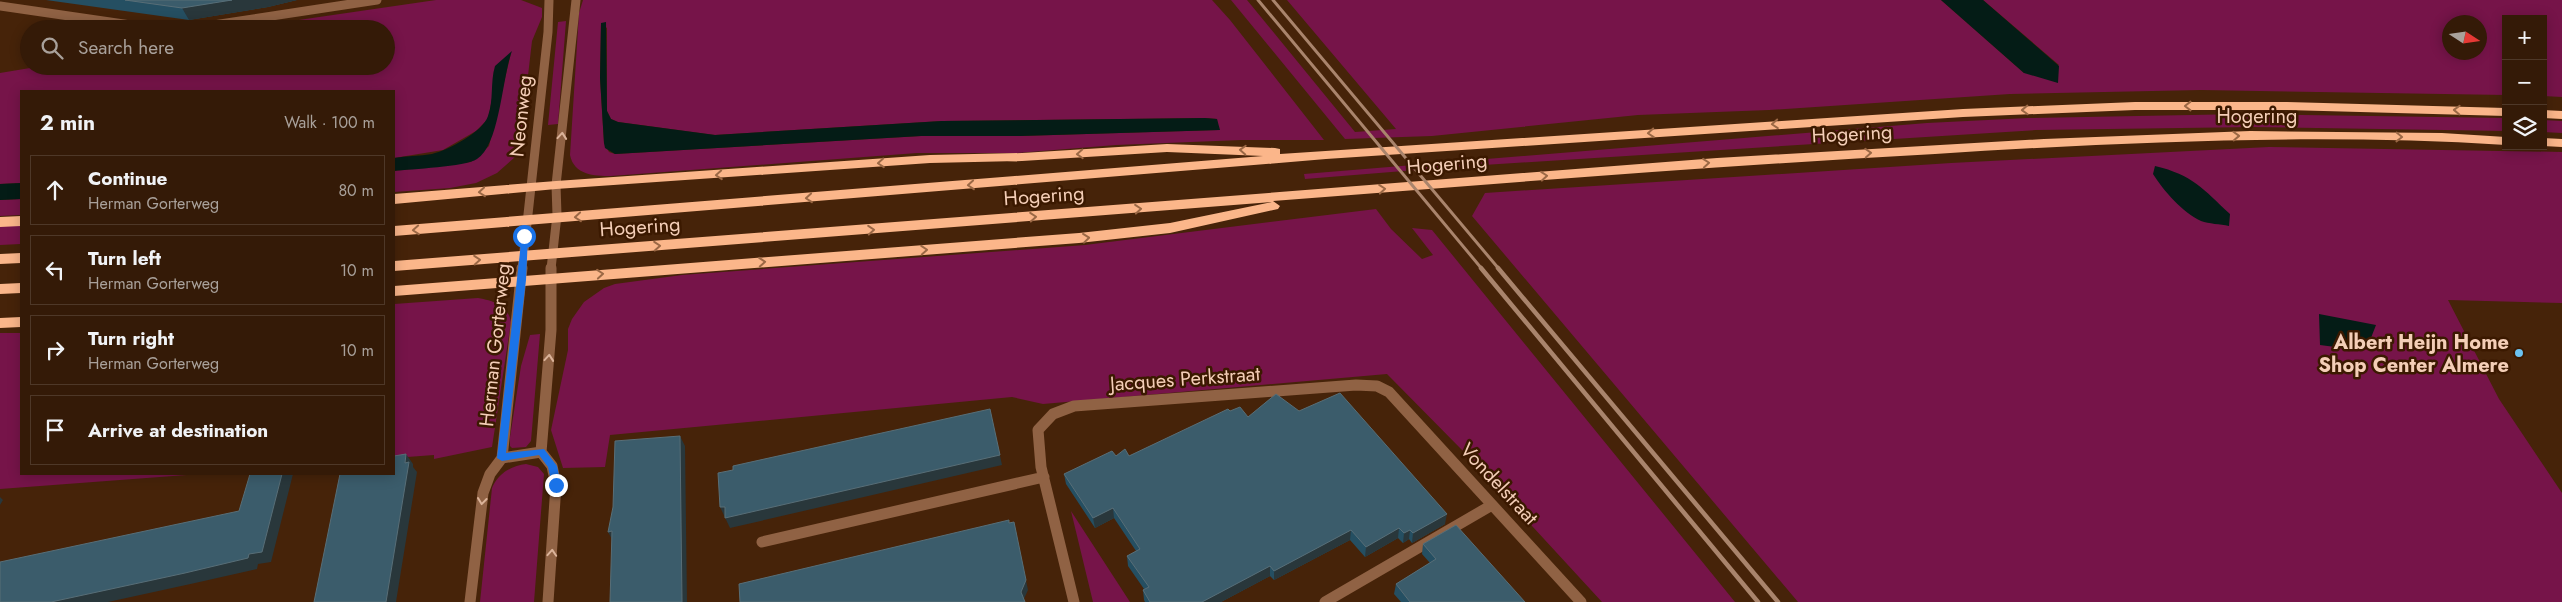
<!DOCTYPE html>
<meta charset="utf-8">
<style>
:root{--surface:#341a07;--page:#3f2715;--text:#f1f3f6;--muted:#a9a19b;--line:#4e3828}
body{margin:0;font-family:Jost,sans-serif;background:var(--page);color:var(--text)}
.controls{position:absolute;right:15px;top:15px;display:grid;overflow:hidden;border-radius:0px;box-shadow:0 2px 12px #0003}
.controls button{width:45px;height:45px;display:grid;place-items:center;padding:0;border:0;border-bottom:1px solid var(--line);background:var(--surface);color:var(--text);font:25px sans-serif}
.compass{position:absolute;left:2442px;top:15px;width:45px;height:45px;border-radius:50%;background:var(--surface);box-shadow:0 2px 12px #0003;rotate:102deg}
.stop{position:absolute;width:15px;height:15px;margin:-11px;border:4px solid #1a73e8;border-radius:50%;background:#fff}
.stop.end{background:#1a73e8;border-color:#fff;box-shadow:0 1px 5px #0008}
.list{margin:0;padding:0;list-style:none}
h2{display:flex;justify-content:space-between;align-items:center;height:65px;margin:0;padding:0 20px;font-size:21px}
h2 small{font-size:16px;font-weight:400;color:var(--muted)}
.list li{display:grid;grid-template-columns:32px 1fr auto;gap:15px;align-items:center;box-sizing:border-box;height:70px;margin:0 10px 10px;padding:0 10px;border:1px solid var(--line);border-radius:0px}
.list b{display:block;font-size:19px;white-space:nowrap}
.list p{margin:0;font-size:16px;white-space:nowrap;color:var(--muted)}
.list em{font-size:16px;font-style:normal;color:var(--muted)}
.icon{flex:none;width:28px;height:28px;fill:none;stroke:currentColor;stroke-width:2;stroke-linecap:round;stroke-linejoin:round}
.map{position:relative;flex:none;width:2562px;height:602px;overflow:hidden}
.search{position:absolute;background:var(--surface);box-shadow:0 2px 12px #0003;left:20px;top:20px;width:375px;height:55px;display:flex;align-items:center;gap:12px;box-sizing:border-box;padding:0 18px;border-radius:28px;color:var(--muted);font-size:19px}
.panel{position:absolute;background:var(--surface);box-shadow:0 2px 12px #0003;left:20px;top:90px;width:375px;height:385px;border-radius:0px}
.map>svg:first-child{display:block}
</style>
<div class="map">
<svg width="2562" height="602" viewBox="0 0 2562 602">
<rect width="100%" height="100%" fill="#462309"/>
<!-- green -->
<path fill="#761449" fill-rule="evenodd" d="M436 0H521L542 8V17L532 41 520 145 515 157 497 173 476 183 450 188 394 192V171L471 162 489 146 511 53 494 71 493 94 488 119 476 131 443 150 394 158V91H21V183L0 184V73L42 66H386V29H236Z
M583 0H1212L1230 20 1324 140H1241L1116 145 1017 153H917L611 176C594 176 574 175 570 155L579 13ZM601 24 607 28V111L611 119 618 122 715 135 942 121 1205 118 1217 119 1218 130 1020 136H921L615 154 609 152 604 143 600 78Z
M1231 0H1247L1355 132 1396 129 1287 0H1941L2024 73 2059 65 1983 0H2562V97L2543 96V19H2506V95L2201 90 2010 94 1769 110 1638 115 1432 136 1345 139ZM2450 22H2480V52H2450Z
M566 21 558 124 548 125 558 22Z
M2244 114 2506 118V131L2253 127 2036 130 1453 167 1305 179 1304 174 1927 123 2028 118Z
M2543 120 2562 121V133L2543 132Z
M2269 147 2562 152V303L2448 300 2499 399 2562 493V602H1798L1472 216 1485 193 1951 163Z
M21 199V215L0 216V200Z
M1376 209 1391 229 1422 259 1433 255 1412 228 1432 230 1735 602H1602L1462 450 1387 374 1043 404 1012 397 610 435 605 467 563 468 551 430 568 350V329L572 319 584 302 604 288 615 284 682 275 1085 245Z
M0 226H21V244L0 245Z
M478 298C494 301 508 305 511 322L492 447 434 459V455L394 458V304Z
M0 333H21V474H200L0 489Z
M540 334 531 441 526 447 512 448 510 446V437L521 366 530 335Z
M526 464 538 467 544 474 534 602H480L492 488C498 473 511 466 526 464Z
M1071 511 1130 602H1093Z"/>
<!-- water -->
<path fill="#041c16" d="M1941 0H1983L2059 66 2058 83 2024 73Z
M606 22 607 111 611 119 618 122 715 135 942 121 1205 118 1217 119 1220 130 1020 136H921L615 154 605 148 604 143 600 78 601 23Z
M512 51C502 77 500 145 477 159 465 167 411 169 394 171V158C406 156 420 156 432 154 448 150 483 132 488 116 494 99 490 83 495 66Z
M2155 166C2193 175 2203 189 2230 214L2229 226C2220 224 2209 224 2201 221 2183 213 2163 190 2153 174Z
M21 183V199L0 200V184Z
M2319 314 2376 325 2369 343 2358 350 2320 345Z"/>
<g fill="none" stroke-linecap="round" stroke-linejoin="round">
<!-- street-far1 -->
<path stroke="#906244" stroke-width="9" d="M0 6 158 29
M187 29 377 0
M522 269 548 32 549 0
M551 269 557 215 556 185 576 0"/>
<!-- street -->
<path stroke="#906244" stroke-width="11" d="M502 458 541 452
M762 542 1044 477
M470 602 483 493 490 474 502 458 522 268
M548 602 556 485 552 466 541 452 551 330V268
M1074 602 1041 467 1038 430 1053 414 1074 406 1356 385 1377 386 1389 392 1581 602
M1325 602 1492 505"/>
<!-- highway -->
<path fill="#fbb68a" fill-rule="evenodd" d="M2135 102H2287L2506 108V116L2287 110H2135L1963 117 1326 159 394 236V226L1263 156 1167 152 1022 161 930 163 556 189 394 204V194L556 181 930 155 1022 153 1167 144 1275 148 1280 149V154L1963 109Z
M2543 110 2562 111V119L2543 118Z
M2250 131 2442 133 2506 137V145C2316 133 2125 142 1935 154 1714 166 1494 184 1273 201L1280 206 1278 209 1170 233 1079 243 394 296V286L1079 233 1170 223 1272 202 394 271V261L1717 158 2044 139Z
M2543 138 2562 139V147L2543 146Z
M21 216V226L0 227V217Z
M21 253V263L0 264V254Z
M21 283V293L0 294V284Z
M21 317V327L0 328V318Z"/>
<!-- rail-far1 -->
<path stroke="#a9846c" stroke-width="3" d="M1258 0 1482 269
M1273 0 1499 269"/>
<!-- rail -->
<path stroke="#a9846c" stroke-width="4.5" d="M1481 268 1758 602
M1498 268 1778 602"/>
</g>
<!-- wall -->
<path fill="#254f62" d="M46 0H297L268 7 189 20Z
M1230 411 1248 417 1445 524 1412 543 1409 539 1403 543 1398 538 1365 557 1350 540 1274 580 1270 576 1221 602H1145L1144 600 1143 590 1144 589 1128 566 1127 556 1136 551 1114 518 1095 528 1066 484 1064 474 1116 456H1129Z
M1423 544 1525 602H1401L1394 594 1396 584 1430 563 1422 554Z"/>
<!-- shaded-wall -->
<path fill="#29373b" d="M232 0H297L268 7 189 20 182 8Z
M990 409 1002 465 730 528 720 507H725Z
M680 436 685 446 687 602H682Z
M406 454 413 464V467L417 472 396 602H386Z
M282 474H293L271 562 258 564 257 569 195 583 108 602H51L249 554Z
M0 497 3 500 0 505Z
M1113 508 1114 518 1095 528 1093 518Z
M1447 514 1445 524 1412 543 1413 533Z
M1014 522 1028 590 1023 601 1021 592Z
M1399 528 1398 538 1365 557 1366 547Z
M1351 530 1350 540 1274 580V571Z
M1410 530 1409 539 1403 543 1404 533Z
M612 531 614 543 608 532Z
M1270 566V576L1221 602H1202Z"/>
<!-- building -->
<path fill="#3b5c6b" stroke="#586e77" d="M125 0H232L182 8Z
M1340 393 1447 514 1413 533 1410 530 1404 533 1399 528 1366 547 1351 530 1274 571 1270 566 1202 602H1150L1143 590 1149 587 1127 556 1140 549 1113 508 1093 518 1064 474 1112 451 1116 456 1125 449 1129 456 1228 409 1230 411 1240 407 1248 417 1276 394 1299 411Z
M990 409 1000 455 725 518V507H720L718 473 733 470V466Z
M680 436 682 602H610L612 531 608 532 613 507 615 441Z
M406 454 405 463 409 462 386 602H314L340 474H394V456Z
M250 474H282L262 552 249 554 248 558 185 573 51 602H0V562L239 511Z
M1009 520V523L1014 522 1026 580 1021 592 1025 602H740L739 584Z
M1456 525 1525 602H1410L1396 584 1436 559 1423 544Z"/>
<!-- one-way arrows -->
<defs><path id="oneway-chevron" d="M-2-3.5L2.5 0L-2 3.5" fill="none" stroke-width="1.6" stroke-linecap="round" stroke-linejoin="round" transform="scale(1.25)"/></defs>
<g stroke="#9b6845">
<use href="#oneway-chevron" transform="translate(2188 106) rotate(180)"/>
<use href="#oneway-chevron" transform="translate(2025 110) rotate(178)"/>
<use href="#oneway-chevron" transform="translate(2457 110) rotate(-178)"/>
<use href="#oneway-chevron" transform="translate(1775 124) rotate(176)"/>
<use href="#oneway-chevron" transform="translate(1651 133) rotate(176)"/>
<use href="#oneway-chevron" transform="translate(2236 136) rotate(-2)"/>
<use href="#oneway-chevron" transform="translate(2399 137) rotate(1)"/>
<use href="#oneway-chevron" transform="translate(1243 150) rotate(-177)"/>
<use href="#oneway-chevron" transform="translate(1868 153) rotate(-3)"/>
<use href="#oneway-chevron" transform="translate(1080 154) rotate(177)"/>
<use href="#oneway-chevron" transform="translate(881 163) rotate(176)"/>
<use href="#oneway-chevron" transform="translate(1706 163) rotate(-5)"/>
<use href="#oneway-chevron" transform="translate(719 175) rotate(176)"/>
<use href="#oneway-chevron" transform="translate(1544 176) rotate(-5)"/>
<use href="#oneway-chevron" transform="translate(971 185) rotate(175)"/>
<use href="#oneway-chevron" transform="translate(1382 189) rotate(-5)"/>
<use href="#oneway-chevron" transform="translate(482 192) rotate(175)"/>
<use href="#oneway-chevron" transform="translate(809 198) rotate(175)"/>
<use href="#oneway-chevron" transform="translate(1138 209) rotate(-5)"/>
<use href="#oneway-chevron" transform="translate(578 217) rotate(175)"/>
<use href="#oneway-chevron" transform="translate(1033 217) rotate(-4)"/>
<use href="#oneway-chevron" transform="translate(416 230) rotate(176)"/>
<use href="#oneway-chevron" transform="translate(871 230) rotate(-4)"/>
<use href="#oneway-chevron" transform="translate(1086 238) rotate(-6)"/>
<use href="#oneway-chevron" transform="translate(657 246) rotate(-4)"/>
<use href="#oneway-chevron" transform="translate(924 250) rotate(-4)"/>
<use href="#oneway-chevron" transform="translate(477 260) rotate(-4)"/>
<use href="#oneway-chevron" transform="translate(762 262) rotate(-4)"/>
<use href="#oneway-chevron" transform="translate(600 274) rotate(-5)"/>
</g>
<g stroke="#dbb39a">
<use href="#oneway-chevron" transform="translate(562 136) rotate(-85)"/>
<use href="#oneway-chevron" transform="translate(549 358) rotate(-85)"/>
<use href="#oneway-chevron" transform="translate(482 501) rotate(97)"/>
<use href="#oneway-chevron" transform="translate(552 553) rotate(-86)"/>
</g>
<!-- route -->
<path fill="#1a73e8" d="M522 234 528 236 526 280 506 453 544 449 557 466 561 485 556 488 552 485 548 467 539 455 502 461 497 458Z"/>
<!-- markers -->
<circle fill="#6bc3f2" stroke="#3b1900" stroke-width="2" cx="2519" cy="353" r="5"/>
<g text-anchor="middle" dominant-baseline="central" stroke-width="5" stroke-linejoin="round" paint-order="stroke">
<!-- street labels -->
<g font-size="20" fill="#f4ceb7" stroke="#3b1900">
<text transform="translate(521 116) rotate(-84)">Neonweg</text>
<text x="2257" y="116">Hogering</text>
<text transform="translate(1852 134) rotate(-3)">Hogering</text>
<text transform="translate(1447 164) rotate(-5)">Hogering</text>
<text transform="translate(1044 196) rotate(-4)">Hogering</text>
<text transform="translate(640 227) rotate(-4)">Hogering</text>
<text transform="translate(495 345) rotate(-84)">Herman Gorterweg</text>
<text transform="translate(1185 379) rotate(-4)">Jacques Perkstraat</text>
<text transform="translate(1499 484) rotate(47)">Vondelstraat</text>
</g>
<!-- poi labels -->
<g font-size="20" font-weight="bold" fill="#f4ceb7" stroke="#3b1900" text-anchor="end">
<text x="2509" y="342">Albert Heijn Home<tspan x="2509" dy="23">Shop Center Almere</tspan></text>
</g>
</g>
</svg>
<div class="controls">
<button>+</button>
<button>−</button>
<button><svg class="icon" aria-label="layers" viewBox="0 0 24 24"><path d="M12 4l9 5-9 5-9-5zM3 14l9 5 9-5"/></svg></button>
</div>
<svg class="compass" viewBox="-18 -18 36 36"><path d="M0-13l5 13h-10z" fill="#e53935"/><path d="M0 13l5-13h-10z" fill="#a9a19b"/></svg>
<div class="stop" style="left:524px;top:236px"></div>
<div class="stop end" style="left:556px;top:485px"></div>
<div class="search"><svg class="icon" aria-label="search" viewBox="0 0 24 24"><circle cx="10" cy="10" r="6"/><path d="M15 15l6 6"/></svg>Search here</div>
<section class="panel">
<h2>2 min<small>Walk · 100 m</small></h2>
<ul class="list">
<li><svg class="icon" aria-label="ahead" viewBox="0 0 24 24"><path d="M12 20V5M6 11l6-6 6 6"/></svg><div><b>Continue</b><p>Herman Gorterweg</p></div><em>80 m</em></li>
<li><svg class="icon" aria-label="left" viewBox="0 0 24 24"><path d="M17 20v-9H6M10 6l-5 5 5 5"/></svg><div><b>Turn left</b><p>Herman Gorterweg</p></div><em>10 m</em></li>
<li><svg class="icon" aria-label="right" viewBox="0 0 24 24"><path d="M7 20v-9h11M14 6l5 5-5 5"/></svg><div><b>Turn right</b><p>Herman Gorterweg</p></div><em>10 m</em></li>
<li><svg class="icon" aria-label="arrive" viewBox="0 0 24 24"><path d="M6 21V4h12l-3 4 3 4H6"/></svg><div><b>Arrive at destination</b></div></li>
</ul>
</section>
</div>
